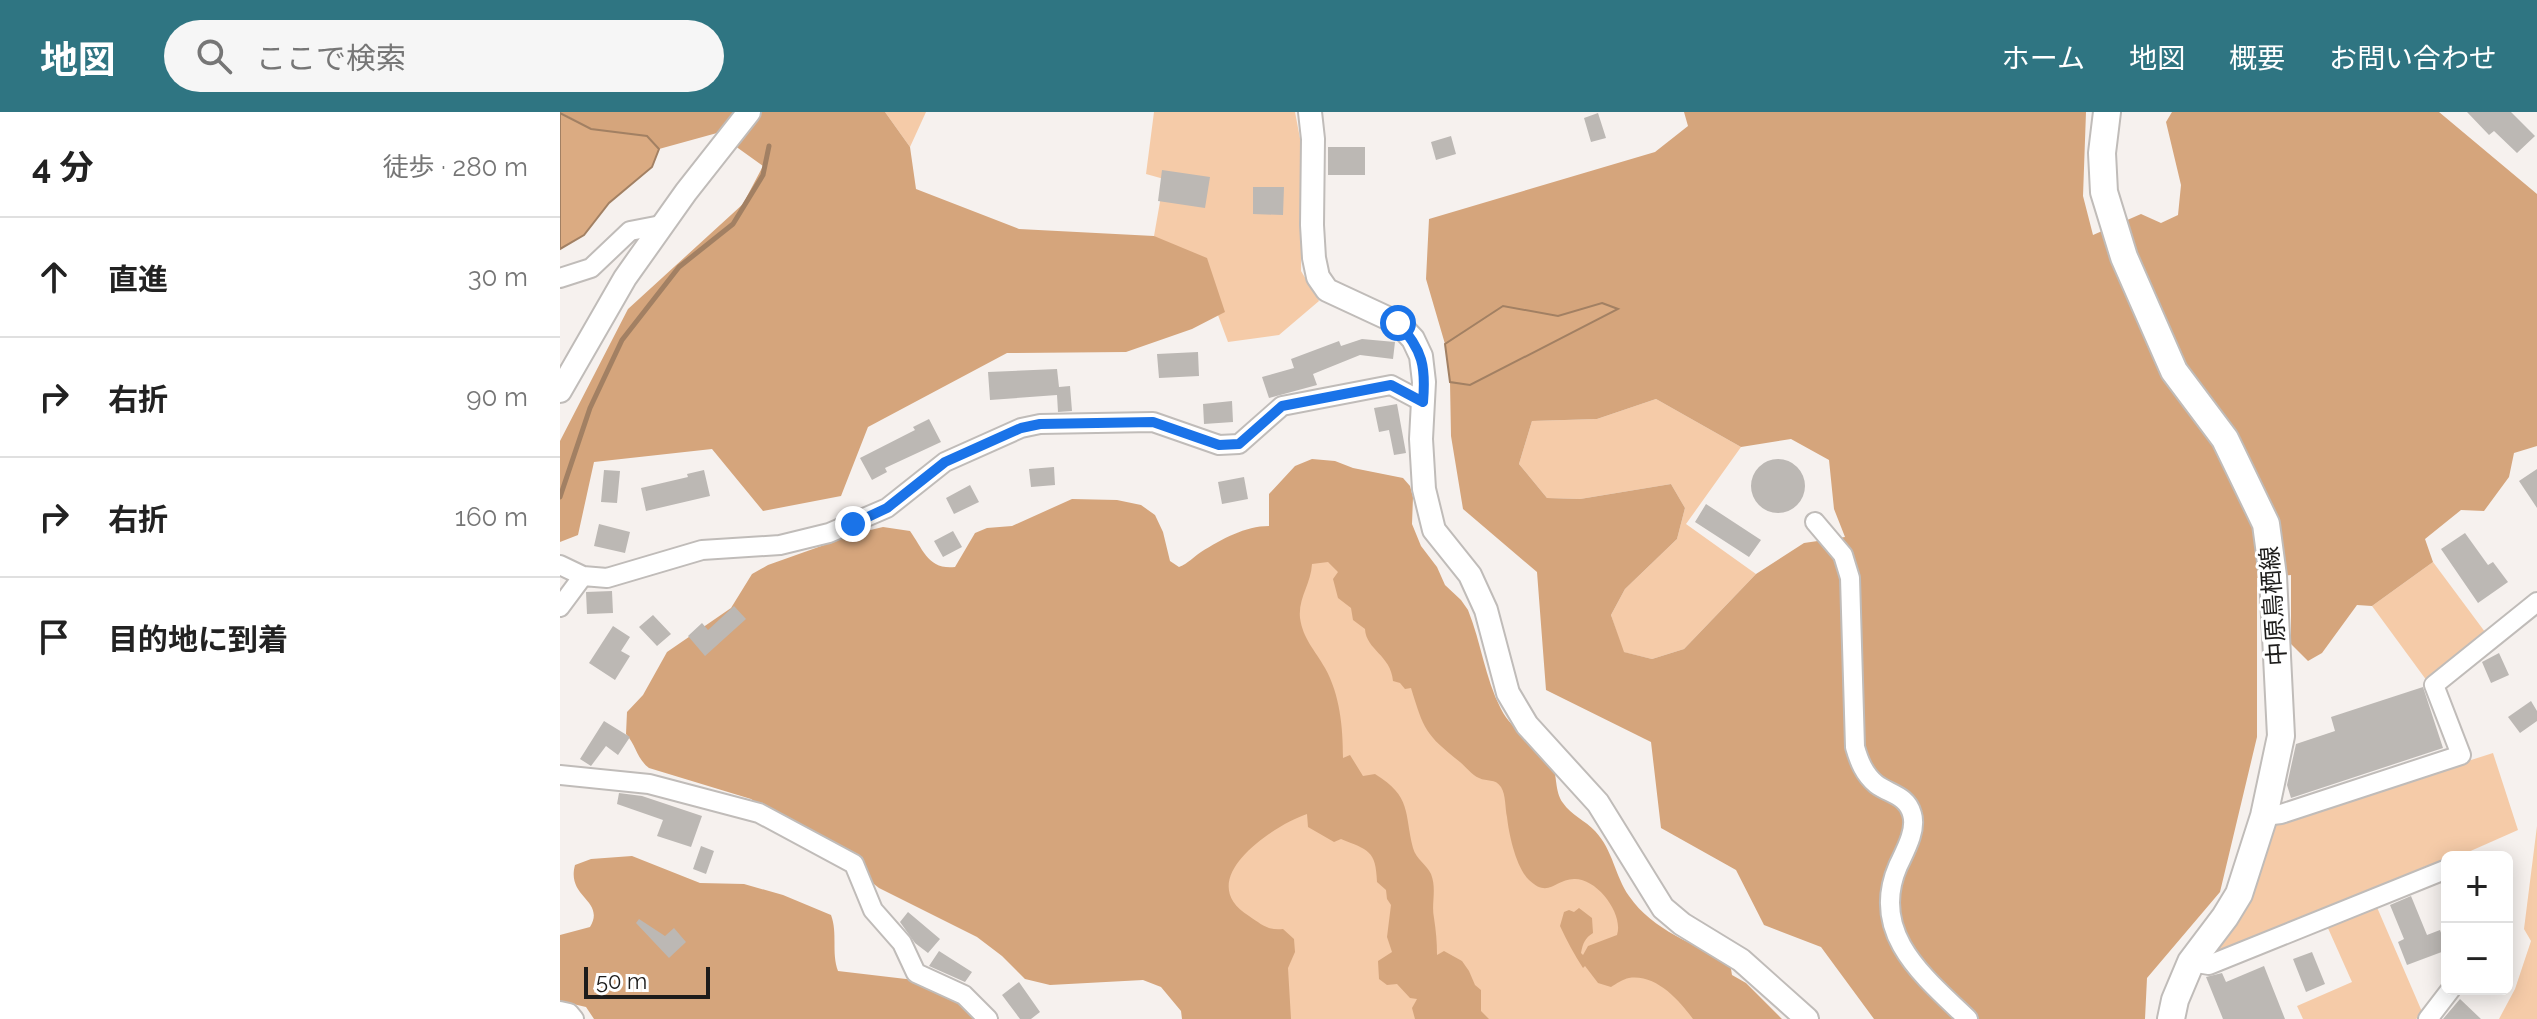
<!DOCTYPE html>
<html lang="ja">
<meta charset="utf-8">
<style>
:root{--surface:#fff;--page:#f6f6f6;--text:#222;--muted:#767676;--line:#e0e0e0;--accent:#2f7582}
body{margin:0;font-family:Raleway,"Noto Sans JP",sans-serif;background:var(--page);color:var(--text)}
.controls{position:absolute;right:24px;bottom:24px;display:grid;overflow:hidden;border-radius:12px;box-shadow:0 4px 20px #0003}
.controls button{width:72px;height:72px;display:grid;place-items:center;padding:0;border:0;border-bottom:2px solid var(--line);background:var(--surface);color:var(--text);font:40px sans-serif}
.scale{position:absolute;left:24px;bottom:20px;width:126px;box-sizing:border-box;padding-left:8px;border:4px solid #1d1c1b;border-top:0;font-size:22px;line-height:28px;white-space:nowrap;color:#1d1c1b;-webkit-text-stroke:6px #fff;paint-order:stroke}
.stop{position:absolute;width:24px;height:24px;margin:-18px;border:6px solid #1a73e8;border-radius:50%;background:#fff}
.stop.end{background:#1a73e8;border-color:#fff;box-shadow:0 2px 8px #0008}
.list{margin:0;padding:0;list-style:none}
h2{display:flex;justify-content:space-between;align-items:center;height:104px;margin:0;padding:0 32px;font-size:34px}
h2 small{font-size:26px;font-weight:400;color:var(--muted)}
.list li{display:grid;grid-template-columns:52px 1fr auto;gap:24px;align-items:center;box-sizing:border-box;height:120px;padding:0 32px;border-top:2px solid var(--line)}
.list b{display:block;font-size:30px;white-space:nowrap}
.list em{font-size:26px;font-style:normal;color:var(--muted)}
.icon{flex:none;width:44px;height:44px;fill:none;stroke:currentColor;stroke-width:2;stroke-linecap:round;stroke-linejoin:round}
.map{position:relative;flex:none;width:1977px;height:907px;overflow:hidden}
header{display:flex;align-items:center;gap:48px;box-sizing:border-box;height:112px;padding:0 40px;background:var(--accent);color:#fff}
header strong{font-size:38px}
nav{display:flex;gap:44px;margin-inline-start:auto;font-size:28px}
.search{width:560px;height:72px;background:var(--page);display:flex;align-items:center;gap:20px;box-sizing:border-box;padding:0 28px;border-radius:44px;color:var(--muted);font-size:30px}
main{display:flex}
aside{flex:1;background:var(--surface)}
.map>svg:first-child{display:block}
</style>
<header>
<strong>地図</strong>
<div class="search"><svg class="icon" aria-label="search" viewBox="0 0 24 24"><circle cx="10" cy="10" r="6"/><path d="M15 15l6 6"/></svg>ここで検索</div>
<nav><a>ホーム</a><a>地図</a><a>概要</a><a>お問い合わせ</a></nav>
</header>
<main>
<aside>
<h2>4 分<small>徒歩 · 280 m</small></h2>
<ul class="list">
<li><svg class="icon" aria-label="ahead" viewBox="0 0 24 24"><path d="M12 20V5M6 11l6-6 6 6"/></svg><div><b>直進</b></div><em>30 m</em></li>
<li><svg class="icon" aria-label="right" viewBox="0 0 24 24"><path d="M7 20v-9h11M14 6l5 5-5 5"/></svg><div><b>右折</b></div><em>90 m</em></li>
<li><svg class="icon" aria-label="right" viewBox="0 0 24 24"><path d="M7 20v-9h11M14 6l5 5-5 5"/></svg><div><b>右折</b></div><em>160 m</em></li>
<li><svg class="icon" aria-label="arrive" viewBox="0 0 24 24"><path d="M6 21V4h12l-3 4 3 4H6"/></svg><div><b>目的地に到着</b></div></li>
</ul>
</aside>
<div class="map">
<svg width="1977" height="907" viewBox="0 0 1977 907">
<rect width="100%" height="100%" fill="#f6f1ee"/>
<!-- green -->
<path fill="#f5cba8" d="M325 0H366L350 35Z
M594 0H735L742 37 741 159 759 189 719 223 668 230 652 187 594 124 604 67 586 62Z
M1096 287 1181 335 1126 412 1196 462 1124 537 1092 547 1063 540 1051 503 1065 477 1117 427 1125 396 1111 372 1020 387 987 386 959 352 972 309 1037 307Z
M796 417 983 694 1162 907H650L638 491Z
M1873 450 1925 520 1867 569 1812 494Z
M1933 641 1958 718 1897 745H1887V750L1659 843 1653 833 1708 713Z
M1977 714V907H1939L1955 877 1971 829 1964 817Z
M1816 793 1863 902 1856 907H1743L1737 894 1792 870 1767 814Z"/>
<!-- forest -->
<path fill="#d5a57c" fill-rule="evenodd" d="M0 0H325L350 35 356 77 459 117 594 124 647 146 665 200 632 217 566 240 447 241 308 315 281 384 203 399 152 337 34 350 18 423 0 430V329L68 197 183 92 203 54 157 21 99 37 87 24 31 17Z
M1124 0H1526L1523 84 1533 123 1581 102 1601 111 1618 103 1621 73 1606 10 1612 0H1879L1977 82V334L1954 341 1949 365 1924 399 1901 398 1865 427 1873 450 1812 494 1797 493 1762 541 1748 549 1731 532V463L1697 466V625L1660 780 1587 866 1585 907H1314L1261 835 1204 813 1176 758 1101 716 1091 630 986 578 977 460 903 397 891 324 890 270 910 273 1042 191 998 204 943 194 885 232 866 167 869 107 1095 40 1128 14ZM1096 287 1181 335 1231 327 1269 348 1274 397 1285 425 1244 431 1196 462 1124 537 1092 547 1064 540 1051 503 1065 477 1117 427 1125 396 1111 372 1020 387 987 386 959 352 972 309 1037 307Z
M752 347 775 349 793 356 843 366 850 374 853 385 852 412 861 434 877 455 885 473 901 488 908 498C921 530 925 566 941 597 952 620 977 629 991 650 998 662 994 679 1003 691 1011 703 1026 709 1035 719 1053 738 1055 764 1069 784 1093 819 1135 832 1170 851L1172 863 1186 871 1222 907H1133C1119 888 1096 862 1069 866 1063 867 1056 872 1051 875L1038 871 1025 854 1023 856C1014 842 1007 829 1000 814L1004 800 1009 798 1014 800 1019 796 1032 806 1033 821C1025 826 1023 831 1021 841L1023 843 1028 834 1057 823C1064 802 1037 766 1014 767 995 767 989 787 969 768 956 755 949 723 947 705 945 696 946 683 941 675 935 666 927 670 919 666 912 663 906 655 900 650 865 622 864 618 851 576L845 577 840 571 833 569C831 543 806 538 805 517L793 508 791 496 778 486 773 467 778 460 768 450 752 452C751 472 738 486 740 506 743 527 755 538 765 556 780 583 783 615 783 646L790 643 803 664 815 662C852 685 844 700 853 736 856 747 867 753 871 762 877 777 871 792 874 806 876 819 877 830 877 843L884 839 902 849 909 859 915 873 921 878V899L929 907H855L852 896 857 887 850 886 837 872 827 873 819 867 818 849 832 840 827 825 831 793 827 787 826 778 817 770C816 738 808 738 781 727L774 730 748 715 747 702C712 714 631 768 689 804 701 812 708 819 723 817L734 827 735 840 728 856 731 907H622L621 899 601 875 583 868 490 873 465 867 442 844 417 825 319 776 278 744 191 687 89 656C77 647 76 633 66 622L67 600 83 583 107 540 171 496 192 462 208 453 298 421 323 415 350 419C363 437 368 458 395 455L415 421 427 416 452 414 512 387 557 388 581 393 595 403 603 420 610 449 619 455C629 451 633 445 641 440 662 427 685 414 709 414V382L735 354Z
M72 744 140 771 184 772 223 783 271 803C278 822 271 840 278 859L363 869 394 884 415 907H34L26 895 0 889V823L30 815C46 788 6 786 15 753L31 747Z"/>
<!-- water -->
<path fill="#dbab82" stroke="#a28063" stroke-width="2" d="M0 1 31 17 87 24 99 37 92 55 49 91 24 123 0 137Z
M1042 191 1058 197 910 273 890 270 885 232 943 194 998 204Z"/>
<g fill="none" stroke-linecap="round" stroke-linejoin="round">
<!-- stream -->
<path stroke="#a28063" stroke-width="5" d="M0 385 30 296 62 228 119 155 173 112 203 63 209 34"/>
</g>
<!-- building -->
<path fill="#bcb8b4" d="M1907 0H1951L1975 24 1957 41 1934 19 1929 23Z
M1038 1 1046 26 1031 30 1024 6Z
M891 24 896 42 876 48 871 30Z
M768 35H805V63H768Z
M602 58 650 65 645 96 598 89Z
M693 75H724L723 103 693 102Z
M802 227 835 230 833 247 800 243 753 262 757 273 709 286 702 265 734 256 731 247 779 229 781 234Z
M638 240 639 264 599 266 597 242Z
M497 257 499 275 510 274 512 299 498 300 497 283 430 288 428 260Z
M672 289 673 310 644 312 643 292Z
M837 292 846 341 834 343 829 318 819 320 814 296Z
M369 307 381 330 325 356 327 360 312 368 300 346 355 318 353 315Z
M1191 374a27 27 0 1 1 54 0a27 27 0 1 1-54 0Z
M494 355 495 373 471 375 469 357Z
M1977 357V396L1959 369Z
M44 358 60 359 57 391 41 390Z
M144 358 150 384 86 399 81 376 128 365 127 362Z
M684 365 688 387 662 392 658 370Z
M410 373 419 390 394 402 386 386Z
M1146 392 1201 428 1189 445 1135 410Z
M39 412 70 420 65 441 34 434Z
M393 419 402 435 383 445 374 429Z
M1905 421 1928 453 1933 450 1948 470 1918 491 1881 437Z
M52 479 53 501 27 502 26 480Z
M174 494 186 507 145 544 128 524 142 511 148 518Z
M93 503 111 522 97 534 79 515Z
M53 514 70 525 61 539 70 544 55 568 29 551Z
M1939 541 1949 563 1931 571 1922 550Z
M1863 575 1883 636 1731 686 1727 673 1736 632 1775 619 1771 605Z
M1971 589 1977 599V609L1960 621 1948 605Z
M44 609 70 625 58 643 46 634 31 654 20 647Z
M59 681 82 684 142 704 131 735 97 724 103 708 57 692Z
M141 734 154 739 146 762 133 757Z
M1851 784 1867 823 1880 818 1887 838 1847 853 1838 830 1844 827 1830 793Z
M348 800 380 827 368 841 355 831 340 810Z
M79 807 105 824 114 816 126 830 109 846 76 811Z
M379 839 412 860 405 870 369 854Z
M1752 840 1765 872 1746 880 1733 847Z
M1704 854 1725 907H1663L1646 865 1662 861 1666 870Z
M459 870 480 900 471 907H460L442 883Z
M1900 887 1921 907H1883Z"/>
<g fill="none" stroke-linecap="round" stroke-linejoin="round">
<defs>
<path id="minor" d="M0 166 31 156 70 119 101 113
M1255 410 1283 443 1290 466 1295 635C1299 649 1304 662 1316 672 1329 682 1347 683 1352 702 1357 718 1345 739 1338 754 1309 821 1363 864 1408 907
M0 453 23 464 47 466 142 438 220 433 269 421 327 396 385 350 461 316 480 312 593 310 659 333 679 332 722 294 831 273 863 290
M0 495 23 464
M0 663 89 672 199 701 294 752 313 798 342 831 356 861 404 883 428 907
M1704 704 1721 702 1901 643 1874 573 1977 490
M1631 850 1649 853 1887 757
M0 899 9 901 14 907
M1868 907 1891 877"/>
<path id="tertiary" d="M750 0 753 27 752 113 754 146 758 165 767 178 838 211 853 227 861 244 864 270 861 327 864 377 874 418 910 463 926 498 948 581 967 613 1038 691 1103 796 1122 812 1181 848 1247 907
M0 279 65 166 126 80 189 0"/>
<path id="secondary" d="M1547 0 1542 41 1544 80 1564 145 1614 259 1665 327 1706 412 1713 464 1721 624 1704 704 1679 782 1665 805 1631 850 1615 888 1611 907"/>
</defs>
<!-- minor casing -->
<use href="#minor" stroke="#c0bcb9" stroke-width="22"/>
<!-- tertiary casing -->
<use href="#tertiary" stroke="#c0bcb9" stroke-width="26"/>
<!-- secondary casing -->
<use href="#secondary" stroke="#c0bcb9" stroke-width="30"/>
<!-- minor -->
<use href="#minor" stroke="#fff" stroke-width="18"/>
<!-- tertiary -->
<use href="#tertiary" stroke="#fff" stroke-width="22"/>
<!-- secondary -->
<use href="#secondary" stroke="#fff" stroke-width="26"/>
</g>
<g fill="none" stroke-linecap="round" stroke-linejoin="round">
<!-- route -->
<path stroke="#1a73e8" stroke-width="10" d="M293 412 327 396 385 350 461 316 480 312 593 310 659 333 679 332 722 294 831 273 863 290C866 255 863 238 838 211"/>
</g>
<g text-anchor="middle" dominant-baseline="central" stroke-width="6" stroke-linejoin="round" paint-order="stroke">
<!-- street labels -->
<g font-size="24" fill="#1d1c1b" stroke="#fff">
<text transform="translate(1713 494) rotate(-94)">中原鳥栖線</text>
</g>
</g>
</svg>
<div class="controls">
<button>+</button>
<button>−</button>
</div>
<div class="scale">50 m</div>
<div class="stop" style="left:838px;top:211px"></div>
<div class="stop end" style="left:293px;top:412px"></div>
</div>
</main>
